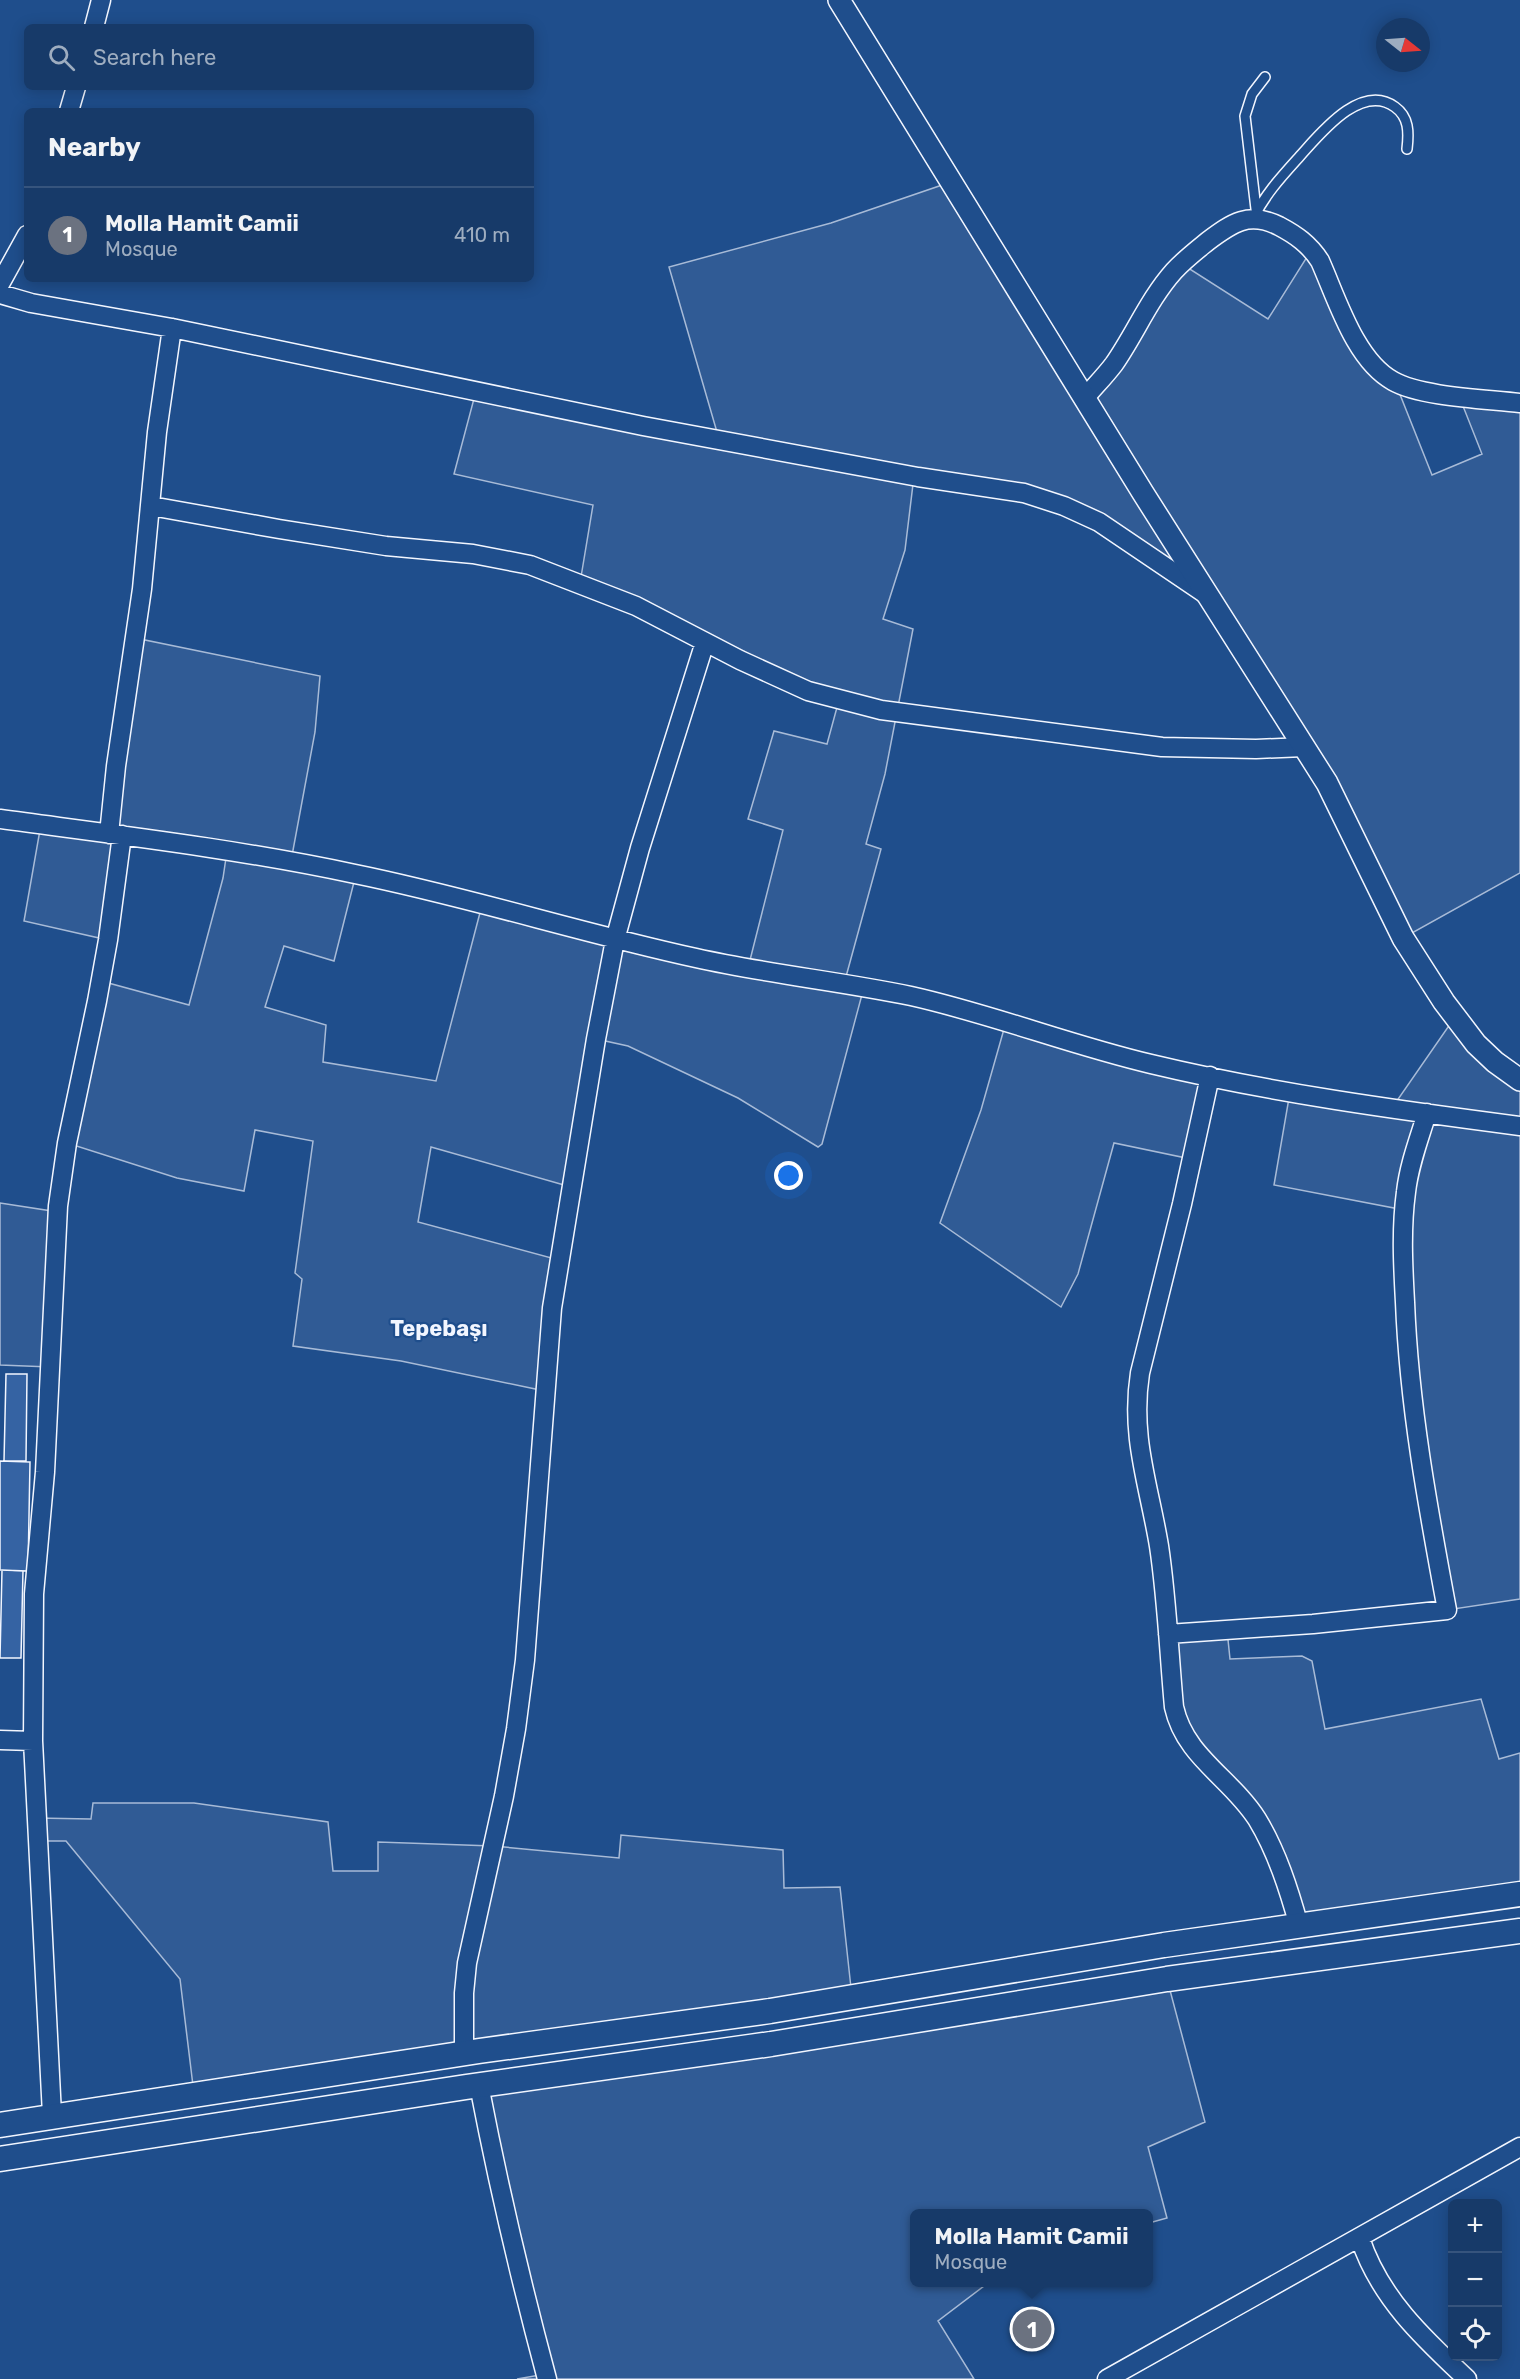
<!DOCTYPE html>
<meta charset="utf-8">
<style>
:root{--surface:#173a69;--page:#20416f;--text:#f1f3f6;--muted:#9eadc0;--line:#36547d;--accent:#ffb74d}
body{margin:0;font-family:Rubik,sans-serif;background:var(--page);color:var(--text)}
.controls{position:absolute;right:18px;bottom:18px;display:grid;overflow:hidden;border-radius:9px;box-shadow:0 3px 15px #0003}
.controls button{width:54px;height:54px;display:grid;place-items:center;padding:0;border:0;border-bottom:2px solid var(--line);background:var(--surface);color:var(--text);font:30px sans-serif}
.compass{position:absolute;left:1376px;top:18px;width:54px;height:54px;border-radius:50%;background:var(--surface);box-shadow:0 3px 15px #0003;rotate:107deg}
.you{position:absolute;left:789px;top:1176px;width:21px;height:21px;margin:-15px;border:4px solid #fff;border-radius:50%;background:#1a73e8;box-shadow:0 0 0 9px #1a73e833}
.badge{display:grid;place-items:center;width:39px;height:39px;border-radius:50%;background:var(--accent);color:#fff;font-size:20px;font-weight:700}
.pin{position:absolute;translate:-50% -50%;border:3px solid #fff;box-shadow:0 2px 6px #0006}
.popup{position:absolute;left:910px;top:2209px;width:243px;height:78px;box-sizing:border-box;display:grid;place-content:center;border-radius:9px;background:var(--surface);filter:drop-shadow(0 2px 4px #0005);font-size:20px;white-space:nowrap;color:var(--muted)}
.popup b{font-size:22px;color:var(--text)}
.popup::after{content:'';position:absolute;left:50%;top:100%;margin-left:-12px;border:12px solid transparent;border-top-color:var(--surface)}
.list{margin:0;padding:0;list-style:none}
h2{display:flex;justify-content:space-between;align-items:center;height:78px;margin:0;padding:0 24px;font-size:26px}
h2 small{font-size:20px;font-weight:400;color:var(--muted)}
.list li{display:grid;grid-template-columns:39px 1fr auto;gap:18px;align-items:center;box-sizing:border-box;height:96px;padding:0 24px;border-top:2px solid var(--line)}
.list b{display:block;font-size:22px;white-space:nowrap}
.list p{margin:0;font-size:20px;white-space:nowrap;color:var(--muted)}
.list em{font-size:20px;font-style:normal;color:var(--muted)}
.icon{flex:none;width:33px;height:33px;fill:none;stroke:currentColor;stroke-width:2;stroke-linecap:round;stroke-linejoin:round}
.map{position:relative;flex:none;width:1520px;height:2379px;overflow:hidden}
.search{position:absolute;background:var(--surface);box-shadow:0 3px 15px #0003;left:24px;top:24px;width:510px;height:66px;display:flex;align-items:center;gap:15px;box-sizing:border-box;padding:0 21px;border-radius:9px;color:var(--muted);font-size:22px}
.panel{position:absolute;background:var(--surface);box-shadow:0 3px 15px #0003;left:24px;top:108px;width:510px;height:174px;border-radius:9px}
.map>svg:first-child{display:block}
</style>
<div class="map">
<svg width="1520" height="2379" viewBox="0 0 1520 2379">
<rect width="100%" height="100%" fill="#1f4e8c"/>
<!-- built -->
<path fill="#305b95" stroke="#a8bbd7" stroke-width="1.5" d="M951 182 1084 398 1182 264 1268 319 1312 249 1344 316 1395 382 1432 475 1482 454 1459 396 1520 403V873L1403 938 1209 596 1082 514 914 476 905 550 883 619 913 629 885 774 866 844 881 849 844 984 864 987 822 1144 818 1147 738 1098 628 1046 596 1039 571 1187 431 1147 418 1222 559 1260 545 1391 401 1361 293 1346 302 1279 295 1273 313 1141 255 1130 244 1191 177 1178 67 1143 101 981 189 1005 223 878 227 851 123 836 108 940 24 921 41 824 109 834 135 638 320 676 315 732 291 861 356 874 334 961 284 946 265 1007 326 1025 323 1062 436 1081 482 905 748 968 783 830 748 819 774 731 827 744 839 700 580 583 593 505 454 474 476 391 719 439 669 267 831 223Z
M1455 1017 1520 1080V1599L1447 1610 1427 1500 1404 1210 1274 1185 1290 1092 1392 1108Z
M1006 1022 1210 1076 1191 1159 1114 1143 1078 1274 1061 1307 940 1223 981 1110Z
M0 1203 58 1212 50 1367 0 1365Z
M1227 1630 1230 1659 1302 1656 1312 1661 1325 1729 1481 1699 1499 1759 1520 1753V1894L1299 1926 1266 1837 1184 1736 1168 1634Z
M93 1803H194L328 1822 333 1871H378V1842L493 1846 619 1858 621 1835 783 1850 784 1888 840 1887 852 1997 194 2094 180 1979 66 1841H37L36 1818 91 1819Z
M1167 1979 1205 2122 1148 2147 1167 2218 1149 2223V2214H915V2282L988 2283 938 2321 974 2379H517L546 2374 479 2085Z"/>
<!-- building -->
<path fill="#3563a3" stroke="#f2f6ff" stroke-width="1.5" d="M6 1374H27L26 1461H4Z
M0 1461 30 1462 28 1571 0 1570Z
M2 1570 23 1571 21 1658H0Z"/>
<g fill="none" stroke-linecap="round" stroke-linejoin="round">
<defs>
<path id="service" d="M1256 209 1245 116 1252 94 1265 77
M1253 219C1265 194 1282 176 1300 156 1320 134 1361 82 1395 107 1409 117 1409 132 1407 149"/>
<path id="minor" d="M94 27 101 0
M69 111 76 87
M0 284 27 235
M0 294 31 303 172 328 643 426 918 477 1024 493 1064 506 1099 522 1207 595
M1084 399C1094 387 1105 376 1114 364 1135 334 1149 299 1174 271 1184 260 1197 250 1208 241 1232 223 1249 211 1279 226 1296 235 1309 244 1320 261 1337 299 1355 360 1393 381 1421 397 1487 399 1520 403
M151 506 279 529 386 546 473 554 530 565 636 606 740 660 808 691 881 710 1162 747 1256 749 1304 747
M0 819C118 835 238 849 355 874 469 897 581 933 696 958 767 974 839 981 911 996 992 1014 1070 1045 1151 1064 1272 1093 1397 1110 1520 1126
M109 834 116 766 142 589 157 432 172 328
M1210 1076 1182 1204 1140 1373C1130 1437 1149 1485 1159 1546 1167 1599 1169 1653 1174 1707 1185 1757 1231 1778 1257 1819 1277 1852 1289 1890 1299 1926
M1168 1634 1313 1624 1447 1610C1428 1508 1409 1406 1405 1302 1403 1266 1401 1229 1406 1192 1409 1165 1419 1139 1427 1113
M0 1740 33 1741
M464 2053V1993L467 1963 504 1796 516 1729 525 1660 552 1308 596 1039 615 940 640 848 705 642
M479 2085C498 2184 521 2282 547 2379
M52 2115 33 1741 34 1594 45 1472 58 1206 67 1143 97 1001 108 940 122 835
M1360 2238C1379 2297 1423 2338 1467 2379
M1107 2379 1520 2147"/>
<path id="tertiary" d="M839 0 1143 493 1327 783 1403 938 1444 1002 1476 1044 1495 1062 1520 1080"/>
<path id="secondary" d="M0 2125 479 2051 770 2011 1164 1945 1520 1894
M0 2159 466 2087 771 2044 1167 1979 1520 1931"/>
</defs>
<!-- service casing -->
<use href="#service" stroke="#f2f6ff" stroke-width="12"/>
<!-- minor casing -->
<use href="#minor" stroke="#f2f6ff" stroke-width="21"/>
<!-- tertiary casing -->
<use href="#tertiary" stroke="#f2f6ff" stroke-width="24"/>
<!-- secondary casing -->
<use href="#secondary" stroke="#f2f6ff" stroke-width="27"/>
<!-- service -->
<use href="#service" stroke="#1f4e8c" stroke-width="9"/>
<!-- minor -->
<use href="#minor" stroke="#1f4e8c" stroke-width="18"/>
<!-- tertiary -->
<use href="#tertiary" stroke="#1f4e8c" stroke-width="21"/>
<!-- secondary -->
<use href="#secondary" stroke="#1f4e8c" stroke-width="24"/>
</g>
<g text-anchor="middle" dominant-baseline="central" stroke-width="4.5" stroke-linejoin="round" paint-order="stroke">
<!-- district labels -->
<g font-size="22" font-weight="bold" fill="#f2f6ff" stroke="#1f4e8c">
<text x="439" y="1328">Tepebaşı</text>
</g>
</g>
</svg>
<div class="controls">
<button>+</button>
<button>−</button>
<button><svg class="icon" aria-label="locate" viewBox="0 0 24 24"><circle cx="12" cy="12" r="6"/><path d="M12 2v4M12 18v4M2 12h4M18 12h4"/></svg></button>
</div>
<svg class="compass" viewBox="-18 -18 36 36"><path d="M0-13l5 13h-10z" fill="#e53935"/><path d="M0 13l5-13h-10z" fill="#9eadc0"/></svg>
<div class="you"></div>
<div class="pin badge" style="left:1032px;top:2329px;background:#6b7280">1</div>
<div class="popup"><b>Molla Hamit Camii</b>Mosque</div>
<div class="search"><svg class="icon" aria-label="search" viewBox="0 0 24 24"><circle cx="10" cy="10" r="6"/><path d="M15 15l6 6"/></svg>Search here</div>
<section class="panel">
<h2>Nearby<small></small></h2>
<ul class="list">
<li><span class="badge" style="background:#6b7280">1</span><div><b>Molla Hamit Camii</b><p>Mosque</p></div><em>410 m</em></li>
</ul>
</section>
</div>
